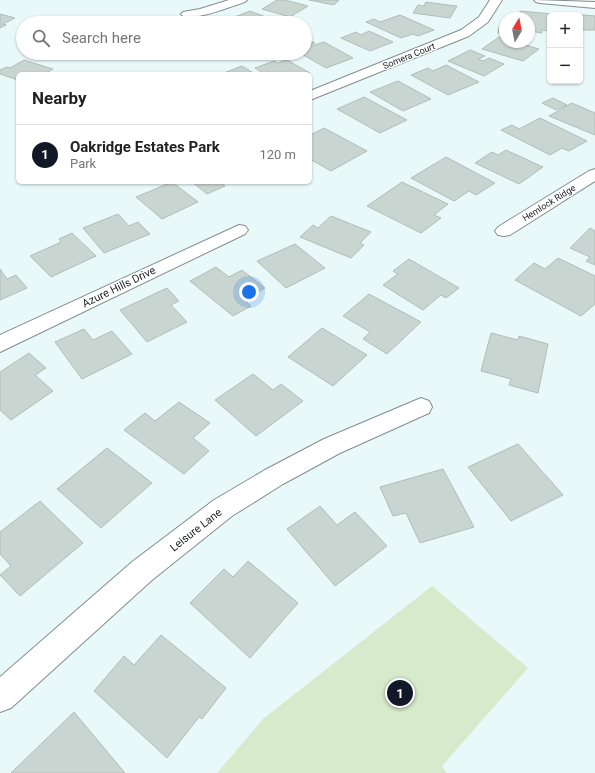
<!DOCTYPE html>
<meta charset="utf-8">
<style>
:root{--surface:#fff;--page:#f6f6f6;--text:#222;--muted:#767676;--line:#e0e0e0;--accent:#111827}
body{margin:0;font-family:Roboto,sans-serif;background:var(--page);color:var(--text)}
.controls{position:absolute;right:12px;top:12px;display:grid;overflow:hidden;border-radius:6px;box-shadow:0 1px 3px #0004}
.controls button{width:36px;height:36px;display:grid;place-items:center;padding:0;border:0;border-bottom:1px solid var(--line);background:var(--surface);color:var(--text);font:20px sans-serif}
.compass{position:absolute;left:499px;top:12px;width:36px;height:36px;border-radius:50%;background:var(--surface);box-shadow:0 1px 3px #0004;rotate:10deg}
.you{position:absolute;left:249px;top:292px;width:14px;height:14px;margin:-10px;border:3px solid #fff;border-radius:50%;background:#1a73e8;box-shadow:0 0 0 6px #1a73e833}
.badge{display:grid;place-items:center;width:26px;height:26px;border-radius:50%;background:var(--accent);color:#fff;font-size:13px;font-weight:700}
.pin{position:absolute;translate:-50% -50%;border:2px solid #fff;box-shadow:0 1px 4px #0006}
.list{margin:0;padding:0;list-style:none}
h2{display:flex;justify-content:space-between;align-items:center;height:52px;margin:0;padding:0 16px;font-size:17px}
h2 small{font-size:13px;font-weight:400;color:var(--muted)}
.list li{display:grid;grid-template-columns:26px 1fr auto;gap:12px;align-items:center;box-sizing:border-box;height:60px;padding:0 16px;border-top:1px solid var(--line)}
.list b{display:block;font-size:15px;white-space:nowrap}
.list p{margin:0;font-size:13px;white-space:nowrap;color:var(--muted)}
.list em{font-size:13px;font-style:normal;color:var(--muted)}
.icon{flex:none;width:22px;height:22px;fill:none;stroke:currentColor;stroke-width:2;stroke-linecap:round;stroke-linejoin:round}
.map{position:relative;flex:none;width:595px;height:773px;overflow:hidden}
.search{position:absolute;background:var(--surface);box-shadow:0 1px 3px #0004;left:16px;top:16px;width:296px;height:44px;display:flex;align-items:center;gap:10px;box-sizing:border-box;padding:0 14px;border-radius:22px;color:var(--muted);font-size:15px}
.panel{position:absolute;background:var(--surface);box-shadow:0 1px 3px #0004;left:16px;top:72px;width:296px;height:112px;border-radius:6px}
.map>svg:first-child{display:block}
</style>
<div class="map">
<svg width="595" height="773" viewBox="0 0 595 773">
<rect width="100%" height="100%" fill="#e9f8f9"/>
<!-- green -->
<path fill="#d7eacc" d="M432 586 528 668 442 766 447 773H217L263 719Z"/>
<!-- building -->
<path fill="#c9d5d0" stroke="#b1bdb8" d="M277 0H285L308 6 290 17 262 9Z
M309 0H339L334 5Z
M426 2 440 4 457 6 450 18 413 13 418 5 424 6Z
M250 11 274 20 267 23H234L227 20Z
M520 11 553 14V15H550V31L542 30V33L529 31V18H520Z
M562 13 595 16V30H580V15H562Z
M0 14 15 18 3 24 6 25 0 28Z
M400 15 434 30 418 36 413 34 401 38 366 22 374 19 380 22Z
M499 27 505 28V34L498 33Z
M369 31 393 42 370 51 341 38 356 32 361 35Z
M499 37 505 39V42H516L539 49 523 61 482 49Z
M308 40 315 43 305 47V41Z
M324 42 353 58 326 68 300 53H305V48Z
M470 50 485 56 478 59 483 61 489 58 504 64 484 76 448 61Z
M24 60 53 69 44 74H18V80L0 74V70L7 67 10 68Z
M287 60 310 73 265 74 255 68 274 61 277 63Z
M446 65 479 82 448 95 411 75 428 68 433 71Z
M242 66 255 74H221Z
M398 81 431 99 403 111 370 92Z
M364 97 407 120 380 133 337 109Z
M553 98 567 105 556 110 542 103Z
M572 103 595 113V135L549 116Z
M540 118 587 141 569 151 562 148 550 155 501 130 512 125 519 129Z
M324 128 367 151 331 171 310 159V135Z
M506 150 543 167 519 184 475 163 492 152 498 155Z
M446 157 495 183 476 195 469 191 454 201 411 178Z
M172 182 198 202 162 219 136 197Z
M192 182H225L221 183 225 186 207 194Z
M402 182 448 204 434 215 441 218 421 233 367 206Z
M118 214 129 226 138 222 150 234 104 253 83 228Z
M331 216 371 232 360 243 364 245 351 258 300 237 313 225 318 228Z
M590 228 595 231V265L586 261 590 257 570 248Z
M72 233 96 256 51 277 30 256 61 242 59 239Z
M295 244 325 268 286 288 257 261Z
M558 258 595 276V304L581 316 515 280 534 263 545 269Z
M409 259 459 288 446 298 441 295 423 310 383 285 398 274 393 271Z
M216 267 229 277 242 270 265 288 244 300 251 306 233 316 190 281Z
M0 269 7 279 16 275 27 288 0 300Z
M167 288 179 301 171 305 187 322 147 342 120 310Z
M369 294 421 322 387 354 363 339 370 332 343 316Z
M322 328 367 355 333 386 288 357Z
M84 329 93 340 112 331 132 354 82 379 55 342Z
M491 333 518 340 519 336 548 344 538 393 509 385 511 379 481 371Z
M29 353 46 368 35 375 53 391 11 420 0 410V372Z
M253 374 273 390 281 384 303 401 256 436 215 400Z
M179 402 210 423 193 438 209 451 184 474 124 430 145 413 155 421Z
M518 444 563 495 511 521 468 467Z
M107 448 152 483 101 528 57 489Z
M443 469 474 527 420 543 406 513 393 516 380 487Z
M40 501 83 543 20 596 0 575 11 566 0 554V532Z
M320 506 337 525 355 512 387 546 335 586 287 529Z
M248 561 298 603 250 658 190 603 224 569 233 577Z
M161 635 226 688 202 719 199 717 167 758 94 691 124 656 134 665Z
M74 712 125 773H11Z"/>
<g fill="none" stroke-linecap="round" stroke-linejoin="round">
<defs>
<path id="street" d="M229 0H247L245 2C229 7 199 20 183 16L181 14 183 12 200 9Z
M490 0H502L488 22 469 36 310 100V91L461 30 479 17Z
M534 0 595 2V8L540 3 536 2Z
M595 169V181L510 235 504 236 498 235 495 231 498 227 589 171Z
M239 225 245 226 248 230 245 234 0 352V335Z
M421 398 429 401 432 407 429 413 340 453 283 484 232 516 152 580 11 708 0 712V677L132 562 214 500 265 470 324 439Z"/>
</defs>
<!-- street casing -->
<use href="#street" stroke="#818e8f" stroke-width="2"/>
<!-- street -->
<use href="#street" fill="#fff" fill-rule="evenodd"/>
</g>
<g text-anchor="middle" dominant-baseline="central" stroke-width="3" stroke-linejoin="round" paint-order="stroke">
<!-- far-street labels -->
<g font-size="9" fill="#212626" stroke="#fff">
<text transform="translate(409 56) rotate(-22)">Somera Court</text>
<text transform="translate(549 203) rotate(-32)">Hemlock Ridge</text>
</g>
<!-- street labels -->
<g font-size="11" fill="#212626" stroke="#fff">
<text transform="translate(119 287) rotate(-26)">Azure Hills Drive</text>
<text transform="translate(196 530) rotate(-38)">Leisure Lane</text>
</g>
</g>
</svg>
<div class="controls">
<button>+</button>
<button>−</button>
</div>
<svg class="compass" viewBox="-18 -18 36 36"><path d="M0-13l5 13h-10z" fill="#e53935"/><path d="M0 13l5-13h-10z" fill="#767676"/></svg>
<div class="you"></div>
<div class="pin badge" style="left:400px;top:693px">1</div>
<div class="search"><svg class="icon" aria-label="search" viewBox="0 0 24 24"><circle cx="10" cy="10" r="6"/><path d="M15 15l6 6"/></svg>Search here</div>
<section class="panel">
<h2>Nearby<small></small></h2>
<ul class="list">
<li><span class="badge">1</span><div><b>Oakridge Estates Park</b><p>Park</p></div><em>120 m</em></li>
</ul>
</section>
</div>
